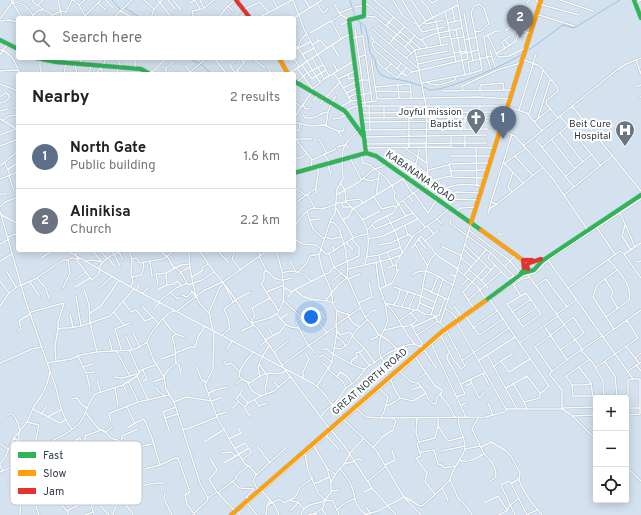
<!DOCTYPE html>
<meta charset="utf-8">
<style>
:root{--surface:#fff;--page:#f2f2f2;--text:#202124;--muted:#757577;--line:#e0e0e0;--accent:#6a7681}
body{margin:0;font-family:Overpass,sans-serif;background:var(--page);color:var(--text)}
.controls{position:absolute;right:12px;bottom:12px;display:grid;overflow:hidden;border-radius:4px;box-shadow:0 2px 10px #0003}
.controls button{width:36px;height:36px;display:grid;place-items:center;padding:0;border:0;border-bottom:1px solid var(--line);background:var(--surface);color:var(--text);font:20px sans-serif}
.you{position:absolute;left:311px;top:317px;width:14px;height:14px;margin:-10px;border:3px solid #fff;border-radius:50%;background:#1a73e8;box-shadow:0 0 0 6px #1a73e833}
.badge{display:grid;place-items:center;width:26px;height:26px;border-radius:50%;background:var(--accent);color:#fff;font-size:13px;font-weight:700}
.pin{position:absolute;translate:-50% -33px;filter:drop-shadow(0 1px 2px #0008)}
.pin::after{content:'';position:absolute;top:21px;width:14px;height:12px;background:inherit;clip-path:polygon(0 0,100% 0,50% 100%)}
.list{margin:0;padding:0;list-style:none}
h2{display:flex;justify-content:space-between;align-items:center;height:52px;margin:0;padding:0 16px;font-size:17px}
h2 small{font-size:13px;font-weight:400;color:var(--muted)}
.list li{display:grid;grid-template-columns:26px 1fr auto;gap:12px;align-items:center;box-sizing:border-box;height:64px;padding:0 16px;border-top:1px solid var(--line)}
.list b{display:block;font-size:15px;white-space:nowrap}
.list p{margin:0;font-size:13px;white-space:nowrap;color:var(--muted)}
.list em{font-size:13px;font-style:normal;color:var(--muted)}
.icon{flex:none;width:22px;height:22px;fill:none;stroke:currentColor;stroke-width:2;stroke-linecap:round;stroke-linejoin:round}
.map{position:relative;flex:none;width:641px;height:515px;overflow:hidden}
.search{position:absolute;background:var(--surface);box-shadow:0 2px 10px #0003;left:16px;top:16px;width:280px;height:44px;display:flex;align-items:center;gap:10px;box-sizing:border-box;padding:0 14px;border-radius:4px;color:var(--muted);font-size:15px}
.panel{position:absolute;background:var(--surface);box-shadow:0 2px 10px #0003;left:16px;top:72px;width:280px;height:180px;border-radius:4px}
.map>svg:first-child{display:block}
</style>
<div class="map">
<svg width="641" height="515" viewBox="0 0 641 515">
<rect width="100%" height="100%" fill="#d4e2ef"/>
<g fill="none" stroke-linecap="round" stroke-linejoin="round">
<!-- stream -->
<path stroke="#9ec1e0" stroke-width="1" d="M112 0 121 10
M350 0C351 6 354 10 355 17
M125 8 141 18
M356 19 365 26 368 38 370 52 375 60 377 69 381 75 389 78 406 81 421 86
M360 23 362 34
M563 25 574 28 620 0
M529 50 563 25
M188 58 202 65 211 74
M423 87C424 87 428 89 429 90 444 92 510 63 524 53"/>
<defs>
<path id="street" d="M11 0 22 18
M32 0 34 3 43 9
M58 0 62 18
M73 0 79 5 85 16 84 18
M106 0 113 8
M144 0 154 9
M158 0 171 17
M168 0 175 9
M173 0 181 10
M195 0 200 9
M200 0 204 8
M273 0 277 7
M293 0 304 29 329 76
M305 0 310 8
M374 0 420 40 434 34 462 28
M393 0 403 16 415 24
M402 0 422 32 444 27
M411 0 426 21
M421 0 428 8 433 18
M429 0 432 3 438 0
M536 0 539 4 579 15
M560 0 593 11
M598 0H599
M13 3C22 1 29 8 33 16
M98 3 106 10
M190 3 195 0
M317 3 322 12H325L328 8
M364 3 368 5 421 49
M527 3 529 0
M635 3 641 0
M334 4 341 15 349 20
M38 5 43 0
M79 5 85 0
M229 7 233 11
M354 7 364 6
M452 8 455 22
M243 10 260 2 268 12
M120 11 133 18
M445 11 456 62
M339 13 352 8
M464 13 473 61
M536 14 574 26
M52 15 61 11 66 12 72 0
M85 16 101 0
M364 16 375 17 409 44 415 50 427 111 426 148 428 178 425 189
M31 18C39 6 46 8 55 18
M113 18 132 0
M151 18 154 9 162 0
M190 18 193 16 192 11 203 9 214 0
M218 18 228 6 236 0
M239 18 245 12
M258 18 292 0
M294 18 322 0
M0 19 14 0
M0 21 9 20 18 22
M332 21 341 15
M436 21 441 45
M516 21 518 22 527 16 535 18
M424 22 426 24 444 20
M448 23 461 20
M341 25 348 21
M378 25 405 47 408 43
M386 26 393 18
M418 27 426 21 458 5
M355 29 359 57
M372 29 419 69
M456 30 465 75
M505 31 513 26 528 33 531 32
M294 32 295 34
M310 33 331 21 341 39
M397 35 404 27
M370 36 374 41 412 72 468 59 457 0
M488 36 498 57 509 56 525 48
M316 37 318 41
M351 38 363 36 372 102
M440 38 450 36
M451 39 464 37
M422 40 427 47
M464 40 476 37
M505 40 510 46
M374 41 372 44 375 50 402 73 407 76 412 72
M390 43 397 34
M409 43 415 35
M294 44 299 49 320 82
M312 45 320 40 327 48
M332 45 339 57
M298 47 301 40 306 34
M405 47 411 53
M505 49 502 42 510 36
M0 50H3L8 44
M294 50 310 42
M490 50 495 67
M454 53 466 51
M303 54 314 48
M461 54 478 50
M496 54 516 41 518 34 525 36 527 32
M0 55 3 50C17 59 13 63 21 74
M407 57 415 50 448 44
M416 57 448 51
M54 58 56 62
M68 58V63
M117 58 121 67
M214 58 227 74
M240 58 244 63
M252 58 265 68
M294 58 299 67
M312 58 317 67
M40 59V67L42 74
M371 59 377 99 478 97 510 99
M522 59 540 66 557 87 558 91 546 101 547 105 558 118
M377 60 380 65 397 78 406 68
M636 60 641 74
M333 62 337 71
M468 62 491 56
M468 62 470 74
M80 63 82 58
M533 63 536 54
M418 64 455 56
M75 65 77 74
M185 65 190 72 207 58
M302 65 312 79 326 70
M103 66 106 58
M318 67 324 79
M101 68 103 74
M135 68V58
M297 68 312 88
M386 69 391 64
M397 69 401 63
M491 69 487 57 484 37 496 31H500
M238 70 240 74
M269 70 272 74
M0 71 16 70 18 71
M89 72 91 66
M149 73 156 69 166 58
M220 73 221 74
M235 73 230 65 237 58
M333 73 338 79
M64 74 66 64
M95 74 101 68V65
M117 74 118 67
M166 74V68L175 61
M177 74 178 72
M234 74 248 58
M288 74 344 37 351 34
M348 74 349 79 356 77
M357 81 362 80 359 57 365 55
M297 82 307 73 323 65
M427 82C434 88 447 83 455 80L457 76
M422 83 469 74 482 70 475 32 481 31 489 24 484 8 479 4 474 6 471 13 475 32
M0 84 18 91
M398 85 399 98
M376 87 410 84 411 92 376 91
M636 87 641 85
M343 88 356 82
M311 90 324 79 354 61
M463 90 462 86 497 70 521 63
M441 91 511 90
M480 91V87L481 85 503 83 504 91
M411 92V99
M346 93 357 88
M359 95 371 93
M0 97 5 93H7L10 97 6 101 0 103
M349 97 358 93
M640 97H641
M294 101 301 107
M313 101 318 95
M351 101 359 100
M361 103 377 101
M303 104 305 109 310 108
M320 104 340 82
M365 105 362 80H369
M369 106 370 130
M384 106V118
M572 106 641 191
M340 107 351 101 338 79 355 71
M14 108 18 109
M519 110 533 64
M0 111 8 109
M345 111 354 107 365 106H504L527 113 542 131
M362 113 504 112
M303 114 305 118C308 118 312 118 315 117 320 115 323 112 328 112L332 102 336 96
M529 114 543 71
M560 116 601 166
M437 117V105
M465 117V128
M294 118 311 93
M363 118 462 117 503 118
M538 118 550 80
M0 119 15 128 18 131
M333 119 340 118 348 114
M2 121 9 116 18 115
M294 122 310 126 324 125 338 131 341 136
M363 122 488 121
M534 122 550 109
M326 126 328 112
M479 129 480 105
M294 130 299 131 300 124
M363 130 488 129
M500 130 515 136 553 179 587 229
M338 131H343L344 128
M560 133 583 162
M0 135 18 128
M364 137 487 135
M294 139H296L300 145 312 160 311 168
M297 139H312
M319 139 326 152
M551 139 575 169
M536 140 574 187
M346 143V145L349 148
M365 144 487 143
M0 146 18 139
M523 146 618 69 626 64 641 58
M337 147 344 145
M465 147V135
M542 147 568 126
M365 148 437 147 493 148
M405 148 418 157
M409 148V118
M451 148V136
M476 148 477 185
M324 154 330 163
M361 155 363 163 370 165 386 178 392 186 395 193 394 197 406 216
M450 156H491
M515 156 532 175
M395 157 413 169
M294 158H301L306 154
M350 158 361 179
M419 158 427 163
M312 160 336 149
M342 160 343 179 337 189 335 214 331 219 321 249 325 253 328 254C343 246 350 236 368 234
M343 160C340 146 349 139 359 131
M5 163 10 175
M504 163 523 183
M505 163 525 149
M328 165 331 175
M416 165 428 174
M0 166 17 152
M8 169 18 163
M374 169 382 167 398 154 416 165
M428 170 449 165
M450 171 486 170
M9 176 14 191
M566 176 592 154
M486 178 452 177 449 164 488 163
M0 179 18 172
M364 179 371 181 379 178
M403 179 413 194
M411 179 418 157 419 149
M428 181 451 176
M294 183 296 182
M340 183 345 190 346 201
M294 187 305 195
M345 190 359 182 374 169
M512 192 508 187 513 172
M414 193 428 213 437 199
M0 194H7
M307 194 315 208
M316 194C315 184 319 178 318 168
M336 195 345 190
M377 195C376 187 379 181 379 174
M564 195 612 156
M409 196 413 202
M434 196C449 183 464 183 483 186
M374 197 382 209 393 206 395 207
M446 197 456 192 479 193
M345 201 360 199 363 203
M403 201 418 219
M342 202 343 207H352
M491 202 512 134
M294 204 315 189
M448 206 456 199 478 200
M0 207 5 202 18 197
M336 208 353 237
M353 209 406 177
M489 209 497 204
M0 211 25 299 50 371 47 384 42 395 34 406 27 422 19 432 18 476 21 491 20 515
M456 211 461 208 475 207
M307 212 313 229 324 239
M620 213 635 247
M488 214 491 202 497 204 542 168
M2 215 18 224
M387 216 396 233 402 252
M437 219 442 224
M451 219 450 223 454 226 491 253 514 276 508 279 495 265
M310 220 321 219
M343 220 348 217 352 211V208
M362 220 380 211
M372 225 375 229 395 221 413 213
M625 225 622 236 631 250
M405 226 408 235H410L412 238
M294 227C299 220 306 208 315 208 320 208 321 210 325 208 332 206 339 201 346 202 361 215 370 225 368 246 368 252 366 258 365 265
M597 228 615 254
M368 229 375 222 393 213 398 204 422 187
M470 231 510 261 520 273
M498 233 502 235
M434 234 438 230
M8 237 15 234 17 236
M325 237 332 239 341 237
M418 238 426 249
M294 239 303 244 316 245 321 249 319 256 322 269 331 290 333 304 337 311 336 323 337 331 332 362 317 386
M368 239 383 236 418 219 425 227
M425 241 434 234 427 226
M346 242 353 250
M0 244 9 239
M415 244 427 265
M378 245 390 243 408 235
M465 245 491 270 495 265 488 258 490 254
M332 246 335 251
M441 246 462 256
M411 249 421 236 438 256 458 269
M66 250 134 289 314 384 321 390 342 417
M76 250V256
M92 250 101 261
M100 250 107 259
M111 250 114 254 120 266
M118 250 123 260
M128 250 132 259 131 273 133 282 131 286
M159 250 167 257
M189 250C188 260 193 288 197 298 199 303 204 309 209 313
M199 250 212 269 229 290 249 321 258 329 274 352 283 367 329 428
M217 250 229 263
M235 250 232 259 241 270
M258 250 260 255
M464 250 476 261
M387 252 393 265
M329 254 334 267 348 279 365 317 372 324 378 334 388 340 397 349
M624 254 641 243
M379 255 386 286
M167 256 174 268
M259 256 266 270 264 272V280L261 284 278 310
M366 257 379 255 401 247
M41 258 54 250
M77 258 78 262 92 280 99 274 100 269
M461 258 472 267
M109 259 115 267
M132 259 137 258 139 263 163 259 175 250
M290 260 296 272
M548 260 633 379
M0 261 12 254
M86 261 92 260 103 262
M150 262 152 276
M376 262 379 286 385 303 388 321 380 339 379 352 381 358 392 370
M636 262 641 261
M505 266 515 256
M175 267 181 272 188 285 202 280 214 272
M99 268C103 259 115 253 125 250
M387 268 396 265
M348 269 390 259 401 255
M458 270 477 286 485 298
M469 270 479 278 488 288
M266 271C272 274 266 270 271 275 276 282 285 280 292 278
M397 271 396 263 413 236 437 219 450 208
M7 272 16 287
M298 272 306 264 310 256 319 254
M282 273C292 269 304 272 311 281
M324 274 329 273 334 267 337 266 359 256V247L351 238
M450 274 456 277
M178 275 184 270 190 267
M412 275C427 264 440 279 453 285
M464 275 486 250
M528 275 582 349
M132 277 141 275 144 268 143 263
M192 277 202 271V268L208 264
M37 278 45 287 50 300
M348 279 360 274
M605 279 613 292 611 297 618 309
M75 280 86 272
M482 280 491 270
M0 281 9 293
M332 281 342 273
M30 282 40 297
M223 282 268 250
M158 284 156 274 166 273 181 265 190 264
M22 285 35 279 63 260H68
M167 285 173 284 178 281 181 286
M462 285 468 279
M513 285 522 279 530 277
M514 285 520 295
M537 285 546 279 567 307
M225 286 233 302
M75 287 90 278
M394 287 418 295 435 302
M63 288 70 273 68 260 71 258 79 259
M99 288 113 276
M285 288 292 292
M423 288 449 300
M568 288 620 251 624 254 641 278
M84 289 89 305 90 323 97 352
M294 289C298 292 301 296 305 297 314 302 323 298 333 303
M380 289 392 283 399 269
M137 290 139 283
M157 290 167 285 166 273
M191 290 196 297
M170 292 178 299 180 297
M267 292 271 290 284 285
M143 293 149 287
M431 293 438 276
M526 293 541 314 523 327 507 304Z
M182 295 187 297 192 292
M76 296 81 326
M288 297 294 290 324 275
M235 300 250 292
M283 300 302 318
M326 300 338 285 347 278 348 264 346 257V251L339 228 334 223 330 222
M468 300 501 272
M490 300 549 386 544 391 540 393
M123 301 131 312 136 310 145 321 152 318
M159 301 176 288 187 283
M358 303 372 297 369 282
M385 303 415 310H417L425 314 434 315 438 321 446 328
M385 303C399 314 403 333 416 345
M420 303 433 309
M394 304 398 298 400 290
M0 306 9 293 21 284
M142 306 159 324
M402 306 408 292
M454 306 461 316
M473 307 463 292 487 266
M409 308 415 294
M154 309 160 302
M446 309 452 313 457 319
M417 310C425 292 421 268 435 254
M174 311C166 312 149 334 147 342L153 359 164 377 166 389 174 402 200 483 208 498 207 501 192 515
M177 311 203 291 222 282
M337 311 350 315
M31 312 64 303 58 323V329
M114 312 122 323 125 325
M512 312 530 300
M90 313 101 306 119 280
M70 314 73 327
M277 314C283 323 287 328 299 328
M557 314 576 300
M431 315 443 279
M349 317 353 323 360 327
M365 317 374 310 376 311
M466 317 479 335 503 319
M606 317 629 300C633 284 617 270 608 259
M163 319 171 330 176 334 172 337C176 345 175 354 176 363L168 370 164 376
M280 319 288 314
M400 320 415 310
M518 320 536 308
M252 322V319L255 316 252 308 270 298
M252 323 269 318 277 314 283 303 284 288 282 271 276 250
M319 323 327 333
M440 323 453 285 471 223
M457 323 506 409H562L570 414 596 439
M411 324 416 334 422 343 421 346
M564 324 572 318H574L584 333 575 340
M336 325 360 308
M268 327 273 336
M403 327 413 324 417 320 411 313
M413 327 439 315 445 299
M545 327 567 360
M473 328 497 311
M614 329 593 297 597 285 617 270
M385 330 402 326
M18 331 21 329 19 321 30 314
M213 331 209 312 220 287 223 284
M241 331 254 325
M337 331 340 335 350 332 353 336
M214 332 213 369 205 385 217 417 231 442 245 464 249 466 256 474 253 481 258 490
M133 333 140 347
M176 334 184 337
M222 335 230 329 228 318 224 309 235 301
M417 335 438 321
M126 336 132 350
M336 336 344 343 345 346
M441 336 453 359 461 369 465 366 447 331
M353 337 365 349 375 363
M603 337 641 310
M109 338 112 350
M265 340 280 332 285 325
M370 340 377 337 378 334
M519 343 558 316
M432 345 466 417
M260 346 266 341
M626 346 639 363
M335 348 341 349 348 344 355 331 367 320
M121 349 115 329 130 323
M227 349 232 341
M322 349H327C331 354 359 369 365 369
M116 350 130 376
M129 350 139 372
M560 350 575 340
M581 350 593 363 603 381 604 398
M425 351 437 369
M253 352C247 359 240 367 239 376L243 380 250 383C255 379 264 373 271 373 277 374 280 374 286 371
M274 352 288 341
M359 352 370 366
M450 352 447 355V359L454 370 465 394 456 397
M175 353 191 347H195L198 337 205 326
M315 353 308 345 296 322 306 315 317 309 321 312 325 319
M78 356 83 367 93 364
M319 356 320 357 322 355 332 362
M488 356 517 409
M262 357 269 346
M262 358 259 364 266 374
M416 358 435 386 442 390 441 396 449 406 455 417
M635 358 641 353
M161 359 175 354
M590 359 566 376 572 385 573 396H626L628 394V380L633 379H640V414
M463 360 509 328
M224 361 226 365 231 363 240 372
M478 361 515 337
M501 361 512 354
M56 362 55 346 58 329 62 328H69L81 326 110 316 134 289
M321 362 329 368
M605 362 615 376 617 396
M0 363 32 349 42 347
M47 363 71 359 80 355 97 352 132 350 140 347 147 342
M176 363 179 365 181 375
M351 363 352 360 357 357 356 353 362 351 363 349
M259 364 258 367 260 377
M282 365 336 326
M636 365 641 371
M196 366 202 380 206 382
M494 366 501 361 509 372 530 359
M83 367 86 373 95 372
M579 367 591 383 593 397
M595 368 638 338 627 320
M328 369 343 382 346 388
M552 371 535 347 564 325
M628 371 641 362
M50 372C60 391 57 411 72 429
M400 372 412 382 418 383 425 392 428 399 434 404H436L437 397 441 393
M483 374 489 385
M87 375 90 388
M137 376 148 400
M114 377 123 378 137 374
M337 377 340 372 348 377 352 384
M303 378V372L309 359 305 353
M419 378 426 373
M470 379 479 398 482 396 484 392
M97 380 101 393
M391 380 395 390 400 398
M128 381 138 402
M143 381 147 379 143 370
M153 382 164 378
M274 382 278 387
M248 383 252 391 261 396 274 391 290 377
M513 383 524 402 527 409
M236 384 241 380
M461 384 484 373
M123 385 127 393
M572 385H583L590 384
M466 386 472 383
M156 387 158 391 165 396
M115 388 118 406
M243 388 240 394 248 403
M506 388 527 376 540 393V398L524 402
M380 389 388 397 384 412 381 418
M411 390 420 387
M209 393 215 390 228 387
M240 394 236 399 245 407
M266 394C263 387 269 381 267 374
M71 399 77 398 82 405 87 408
M255 400 259 406 267 403
M174 402 186 397 212 401 222 397
M488 403 493 415
M461 405 466 403
M386 406 395 402 400 398 413 401 426 393
M127 407 135 423
M563 408 596 407
M626 408H640
M33 409 60 423 65 420
M232 409 238 402
M357 409 366 417 381 418 486 417 504 412 507 410
M562 409V390L550 375V373L575 354 602 336
M42 413 47 406
M86 413 98 428 105 432 111 438 120 441
M217 415 227 412
M626 415 640 414
M7 416 11 413C17 418 18 424 20 431
M49 416 61 410
M250 416 245 409V407L248 403 261 396
M572 416 596 415
M321 417 324 412 336 402 346 388 356 381 366 368 388 353 404 346 413 344 422 347
M459 417C456 426 466 438 465 448 464 457 451 469 450 480L458 498 467 507 472 515
M165 418 178 414
M417 418 416 433 419 442 417 444 421 456 416 458 427 473 425 482 435 494
M344 420 376 450 404 497 421 515
M27 422 39 425 35 444 38 450
M111 422 109 414 110 413 138 402 169 395
M438 426 448 441 464 437
M127 428 135 423 144 419 152 438 160 465 175 458H178L190 492 185 495 187 504 195 515
M183 429H187L217 417
M332 431 345 447 372 488 396 515
M106 432 112 427
M170 433 163 412 176 407
M326 435 339 450
M13 438 69 467 82 476 85 481 94 515
M229 439 241 433 238 428
M85 441V436L101 430
M204 442 225 429
M419 442 435 438 438 426V418
M0 443 8 449
M82 443 80 446 83 457
M120 446 137 447 152 444
M257 446 270 463
M314 446 327 468 331 482
M481 447 491 442 505 450 511 456 520 473 519 480 523 489 529 499 542 515
M236 448 245 443 251 451V453L243 459
M373 448 382 437 393 430 396 421 392 418
M465 449 480 446
M38 451C49 440 66 436 78 425 86 417 87 403 95 394L123 385 137 376 141 370 155 365
M441 451 465 446
M421 452 434 450 438 464 442 465 444 468 455 466
M222 453 231 452 236 457
M305 453 308 470 318 493 325 500 333 501 339 515
M484 454C491 460 496 466 496 477L489 482
M210 458 217 470 209 479 217 492 234 510
M54 459 56 455 66 450 74 441 80 438 82 443 86 442 100 475
M459 460C468 464 476 458 484 454L472 429 478 418
M105 461 115 468
M224 463 249 448
M0 464C9 456 8 442 19 432
M344 464 353 462 357 459 363 460
M0 465 3 471
M385 465 395 460 392 450
M626 467 641 481
M327 468 335 474
M115 469H119L125 479
M145 469 160 465
M340 469C345 475 349 479 352 487 356 499 354 507 366 514
M0 472 19 464
M44 472 54 460
M133 475 141 486
M256 475 287 447
M109 479 118 462 122 436 138 429
M232 481 239 488 254 489
M368 481 385 467
M47 483C58 492 58 502 67 511
M86 483 97 476 105 475C111 481 113 490 118 497 123 504 130 507 133 515
M128 483 127 484 130 490
M315 483 319 482 329 477
M511 483 527 515
M8 485 11 487H20
M442 488 446 495 448 501
M21 491 24 490 27 487 36 494
M262 491 275 506 279 515
M332 491 339 490
M364 492 372 488
M165 493 164 499 172 515
M219 493 220 491 236 479V476L248 466
M59 496 71 491
M405 497 418 505 422 506 439 491 450 480
M118 498C133 488 147 482 165 483
M208 498 217 492
M248 498 246 497 253 490
M291 501 298 502 304 509
M122 502 129 497 133 501
M484 503 498 496 507 510
M248 504 257 515
M267 505 278 500H281L284 503 294 498 297 494 300 487 313 478
M36 506 39 515
M243 507 449 329 512 283 523 276 535 273 549 259 641 199
M366 507 371 514
M322 509 326 515
M337 510C342 505 347 500 355 499
M290 511 298 503
M238 512 240 515
M528 514 537 510
M68 515V510L90 500H95L109 515
M85 515 93 512
M113 515 114 510 120 500
M266 515 267 506 270 500
M301 515C304 503 316 504 325 501
M308 515 316 513
M315 515 317 512 323 508 325 500 331 492V482L337 472 344 464 351 452 363 439
M364 515 378 511 404 497
M499 515 507 511 509 506 518 499
M515 515 501 485 509 481 512 483 519 479"/>
<path id="fast" d="M364 0V16L349 20 364 137
M634 0 641 18
M0 40 18 49
M36 58 56 62 141 69 150 74
M294 81 345 111 364 137 366 153
M294 173 366 153 376 156 481 230
M521 273 527 267
M485 301 523 273 534 270 542 261 641 195"/>
<path id="slow" d="M279 58 288 74
M471 223 541 0
M481 230 524 261
M231 515 443 331 485 301"/>
<path id="jam" d="M236 0 250 18
M524 268 523 260H532
M528 269 527 265 529 263 541 259"/>
</defs>
<!-- street casing -->
<use href="#street" stroke="#b2bec8" stroke-width="2.5"/>
<!-- fast casing -->
<use href="#fast" stroke="#b2bec8" stroke-width="5"/>
<!-- slow casing -->
<use href="#slow" stroke="#b2bec8" stroke-width="5"/>
<!-- jam casing -->
<use href="#jam" stroke="#b2bec8" stroke-width="5"/>
<!-- street -->
<use href="#street" stroke="#f9fbfd" stroke-width="1.5"/>
<!-- fast -->
<use href="#fast" stroke="#30b455" stroke-width="4"/>
<!-- slow -->
<use href="#slow" stroke="#ff9f0a" stroke-width="4"/>
<!-- jam -->
<use href="#jam" stroke="#e5322d" stroke-width="4"/>
</g>
<!-- icons -->
<defs>
<symbol id="church-pin" viewBox="-11 -11 22 30"><path d="M0 17L-7.5 6A9.5 9.5 0 1 1 7.5 6Z" fill="#6a7681" stroke="#fff"/><path d="M-1.2-6h2.4v3.5h3.3v2.4h-3.3V6h-2.4V-.1h-3.3v-2.4h3.3Z" fill="#fff"/></symbol>
<symbol id="hospital-pin" viewBox="-11 -11 22 30"><path d="M0 17L-7.5 6A9.5 9.5 0 1 1 7.5 6Z" fill="#6a7681" stroke="#fff"/><path d="M-5-5h3v3.5h4V-5h3V5h-3V1.5h-4V5h-3Z" fill="#fff"/></symbol>
</defs>
<g fill-rule="evenodd">
<use href="#church-pin" x="465" y="107" width="22" height="30"/>
<use href="#hospital-pin" x="614" y="119" width="22" height="30"/>
</g>
<g text-anchor="middle" dominant-baseline="central" stroke-width="4" stroke-linejoin="round" paint-order="stroke">
<!-- poi labels -->
<g font-size="10" fill="#313c46" stroke="#fff" text-anchor="end">
<text x="462" y="112">Joyful mission<tspan x="462" dy="12">Baptist</tspan></text>
<text x="611" y="124">Beit Cure<tspan x="611" dy="12">Hospital</tspan></text>
</g>
<!-- street labels -->
<g font-size="10" fill="#313c46" stroke="#fff">
<text transform="translate(420 177) rotate(35)">KABANANA ROAD</text>
<text transform="translate(370 382) rotate(-41)">GREAT NORTH ROAD</text>
</g>
</g>
<!-- legend -->
<rect x="10" y="441" width="132" height="64" rx="6" fill="#fff" stroke="#c1c4c8" stroke-width="1"/>
<rect x="18" y="452" width="18" height="6" fill="#30b455"/>
<rect x="18" y="470" width="18" height="6" fill="#ff9f0a"/>
<rect x="18" y="488" width="18" height="6" fill="#e5322d"/>
<g font-size="11" fill="#313c46">
<text x="43" y="459">Fast</text>
<text x="43" y="477">Slow</text>
<text x="43" y="495">Jam</text>
</g>
</svg>
<div class="controls">
<button>+</button>
<button>−</button>
<button><svg class="icon" aria-label="locate" viewBox="0 0 24 24"><circle cx="12" cy="12" r="6"/><path d="M12 2v4M12 18v4M2 12h4M18 12h4"/></svg></button>
</div>
<div class="you"></div>
<div class="pin badge" style="left:503px;top:139px;background:#5c6f8a">1</div>
<div class="pin badge" style="left:520px;top:38px;background:#6b7280">2</div>
<div class="search"><svg class="icon" aria-label="search" viewBox="0 0 24 24"><circle cx="10" cy="10" r="6"/><path d="M15 15l6 6"/></svg>Search here</div>
<section class="panel">
<h2>Nearby<small>2 results</small></h2>
<ul class="list">
<li><span class="badge" style="background:#5c6f8a">1</span><div><b>North Gate</b><p>Public building</p></div><em>1.6 km</em></li>
<li><span class="badge" style="background:#6b7280">2</span><div><b>Alinikisa</b><p>Church</p></div><em>2.2 km</em></li>
</ul>
</section>
</div>
